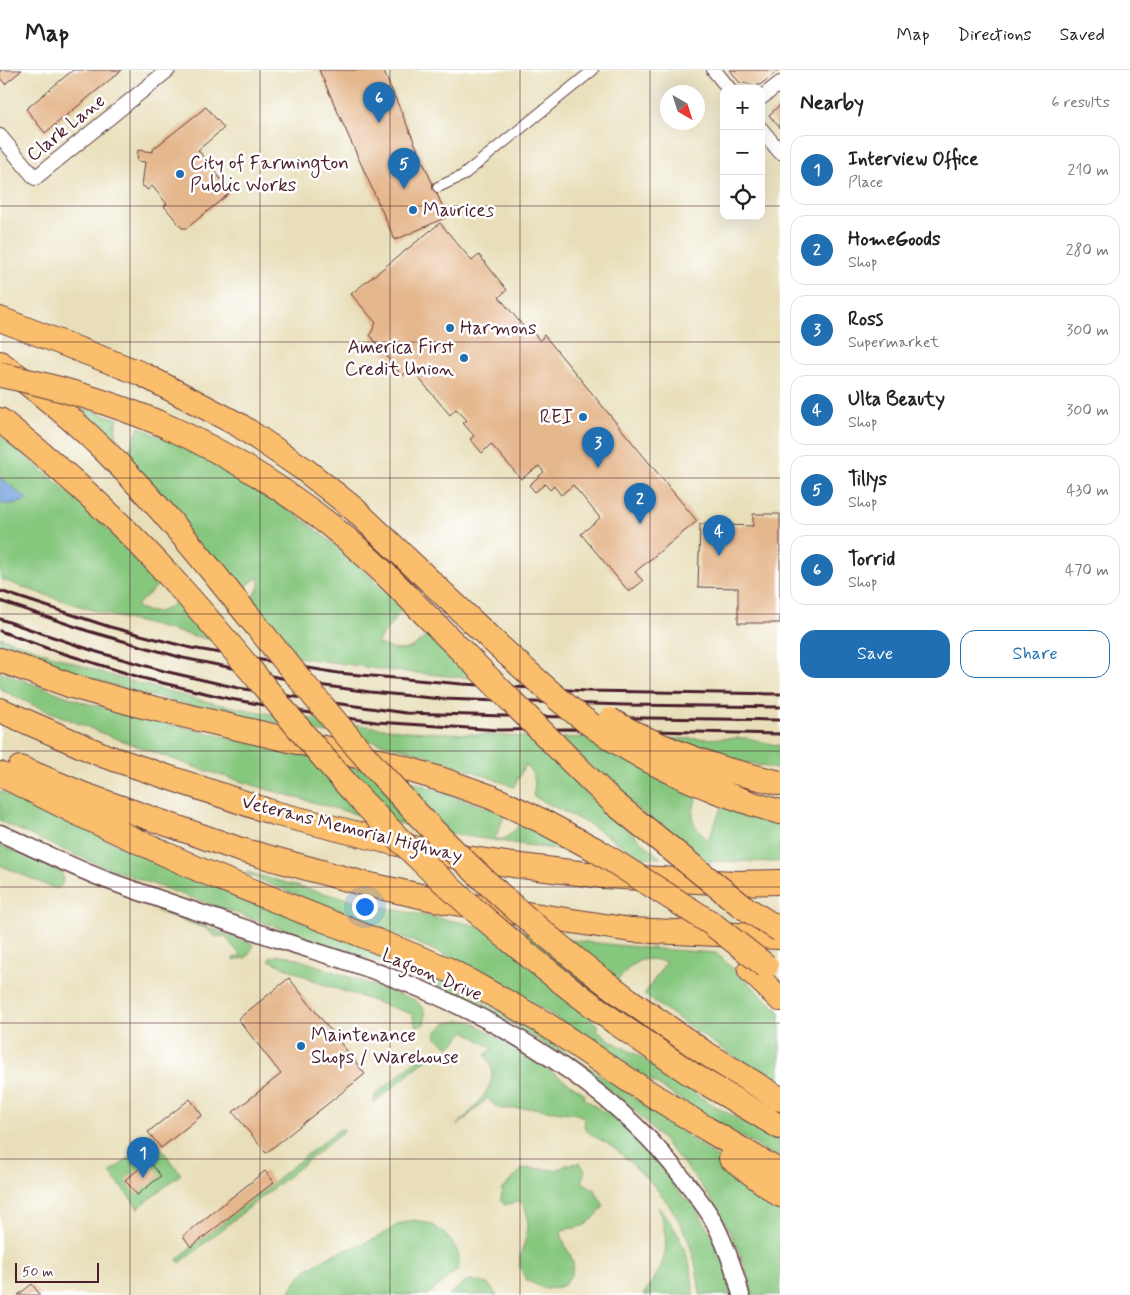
<!DOCTYPE html>
<meta charset="utf-8">
<style>
:root{--surface:#fff;--page:#f6f6f6;--text:#222;--muted:#767676;--line:#e0e0e0;--accent:#1f6fb2}
body{margin:0;font-family:Mynerve,sans-serif;background:var(--page);color:var(--text)}
.controls{position:absolute;right:15px;top:15px;display:grid;overflow:hidden;border-radius:10px;box-shadow:0 5px 20px #0002}
.controls button{width:45px;height:45px;display:grid;place-items:center;padding:0;border:0;border-bottom:1px solid var(--line);background:var(--surface);color:var(--text);font:25px sans-serif}
.compass{position:absolute;left:660px;top:15px;width:45px;height:45px;border-radius:50%;background:var(--surface);box-shadow:0 5px 20px #0002;rotate:141deg}
.scale{position:absolute;left:15px;bottom:12px;width:84px;box-sizing:border-box;padding-left:5px;border:2px solid #4a1f2b;border-top:0;font-size:14px;line-height:18px;white-space:nowrap;color:#4a1f2b;-webkit-text-stroke:4px #fff;paint-order:stroke}
.you{position:absolute;left:364px;top:836px;width:18px;height:18px;margin:-12px;border:4px solid #fff;border-radius:50%;background:#1a73e8;box-shadow:0 0 0 8px #1a73e833}
.badge{display:grid;place-items:center;width:32px;height:32px;border-radius:50%;background:var(--accent);color:#fff;font-size:16px;font-weight:700}
.pin{position:absolute;translate:-50% -41px;filter:drop-shadow(0 1px 2px #0008)}
.pin::after{content:'';position:absolute;top:26px;width:18px;height:15px;background:inherit;clip-path:polygon(0 0,100% 0,50% 100%)}
.list{margin:0;padding:0;list-style:none}
h2{display:flex;justify-content:space-between;align-items:center;height:65px;margin:0;padding:0 20px;font-size:21px}
h2 small{font-size:16px;font-weight:400;color:var(--muted)}
.list li{display:grid;grid-template-columns:32px 1fr auto;gap:15px;align-items:center;box-sizing:border-box;height:70px;margin:0 10px 10px;padding:0 10px;border:1px solid var(--line);border-radius:15px}
.list b{display:block;font-size:19px;white-space:nowrap}
.list p{margin:0;font-size:16px;white-space:nowrap;color:var(--muted)}
.list em{font-size:16px;font-style:normal;color:var(--muted)}
.actions{display:flex;gap:10px;padding:15px 20px}
.actions a{flex:1;padding:11px 0;border:1px solid var(--accent);border-radius:15px;text-align:center;font-size:18px;color:var(--accent)}
.actions .main{background:var(--accent);color:#fff}
.icon{flex:none;width:28px;height:28px;fill:none;stroke:currentColor;stroke-width:2;stroke-linecap:round;stroke-linejoin:round}
.map{position:relative;flex:none;width:780px;height:1225px;overflow:hidden}
header{display:flex;align-items:center;gap:30px;box-sizing:border-box;height:70px;padding:0 25px;background:var(--surface);border-bottom:1px solid var(--line)}
header strong{font-size:24px}
nav{display:flex;gap:28px;margin-inline-start:auto;font-size:18px}
main{display:flex}
aside{flex:1;background:var(--surface)}
.map>svg:first-child{display:block}
</style>
<header>
<strong>Map</strong>
<nav><a>Map</a><a>Directions</a><a>Saved</a></nav>
</header>
<main>
<div class="map">
<svg width="780" height="1225" viewBox="0 0 780 1225">
<rect width="100%" height="100%" fill="#fff"/>
<filter id="ink" filterUnits="userSpaceOnUse"><feTurbulence type="fractalNoise" baseFrequency=".02" numOctaves="2"/><feDisplacementMap in="SourceGraphic" scale="10" xChannelSelector="R" yChannelSelector="G"/><feConvolveMatrix kernelMatrix="1 2 1 2 8 2 1 2 1" color-interpolation-filters="sRGB"/></filter>
<filter id="wash" filterUnits="userSpaceOnUse"><feTurbulence type="fractalNoise" baseFrequency=".0096" numOctaves="4" result="noise"/><feDisplacementMap in="SourceGraphic" scale="20" xChannelSelector="R" yChannelSelector="G"/><feGaussianBlur stdDeviation="1.12" result="paint"/><feColorMatrix in="noise" values="0 0 0 0 0 0 0 0 0 0 0 0 0 0 0 0 0 1.4 0 .05"/><feComposite in="paint" operator="in"/></filter>
<g filter="url(#wash)">
<rect width="100%" height="100%" fill="#e8dfba"/>
<!-- green -->
<path fill="#86c77e" stroke="#687354" d="M65 333 118 349C112 363 118 373 129 382L139 357C165 369 192 381 218 395 255 415 291 440 325 467 353 489 378 514 403 538L377 573C399 584 411 582 428 564L471 608 394 601 297 587 249 530C256 523 262 517 258 507L244 518 223 493 220 496Z
M0 366C27 387 53 409 79 432 107 458 134 485 160 513L136 536C151 546 164 543 177 531L211 570 102 543 42 524 0 509Z
M0 567 109 605 195 629 227 636 265 643 406 661 530 667 592 729 661 788 641 787 590 755 533 726C536 714 536 703 525 695L514 717C475 702 434 686 393 676 369 670 345 666 322 662 263 650 203 639 144 624 95 611 47 595 0 577Z
M0 602 85 633 138 647 271 677 410 711 505 744 495 769H504L516 759 521 751 581 783 458 765 359 745 273 721 203 700 112 667 33 635 0 619Z
M591 667 697 725C691 750 689 751 708 770L723 734 780 753V792L706 791 672 767 640 741 561 668Z
M747 668 780 676V700L740 691 718 681 715 687 670 669Z
M0 721 135 782 442 908 520 953 622 1019 780 1133V1225H752C742 1172 711 1124 675 1084 661 1068 646 1051 630 1037 577 991 507 948 442 919 401 900 359 885 317 871 248 847 179 824 111 799 73 785 37 768 0 751Z
M0 775 61 801C64 808 64 814 59 818H53L0 795Z
M247 802 311 820 386 838 474 855 577 871 657 879 716 883 780 942V1015L740 991 644 925 666 892C658 890 651 888 642 890 625 894 601 934 590 949L598 955 596 959 611 971 641 987 670 1008 715 1036 780 1071V1089L699 1042 547 942 467 894 376 856 313 832 246 804Z
M157 839 253 874 254 875 247 887 237 890H233V888L241 886 225 866 216 867 205 858 157 841Z
M280 885 289 886 415 930C425 939 427 941 424 954L419 956 415 955 412 944 322 914 269 890 271 887Z
M459 951H469L476 954C513 976 549 1000 585 1024L584 1028 603 1042 607 1040 647 1077 672 1106 670 1110 686 1130 689 1129C702 1147 714 1167 722 1187 726 1200 730 1213 734 1225H700C698 1204 694 1181 684 1161 669 1128 642 1102 615 1079 606 1070 591 1068 584 1057L585 1048 577 1044 532 1038 502 1039 495 1036 488 1028 457 1056C473 1038 507 1010 485 985L493 979 465 961 450 978 437 968 435 963 446 953Z
M426 982H429L432 985 374 1033 375 1025Z
M344 1059 342 1063 180 1193 177 1189 338 1060Z
M153 1068 181 1104 138 1138 110 1103Z
M580 1093 585 1100 582 1110 585 1114 594 1119 604 1136C597 1145 589 1155 579 1157 573 1159 568 1158 563 1160L561 1163 565 1176 570 1184 573 1193 572 1204 564 1215 555 1218 545 1219 526 1210 520 1197V1186L525 1171 528 1149 525 1137 520 1131 505 1135 501 1131 502 1119 521 1100 530 1098 557 1100 566 1095Z
M657 1137C664 1143 668 1148 672 1155 686 1177 693 1199 693 1225H643C650 1214 659 1203 663 1191 669 1175 664 1153 657 1137Z
M412 1150C419 1151 425 1152 432 1155 445 1161 467 1185 457 1200L428 1225H288L296 1211 306 1200 318 1192 329 1186 375 1169 397 1155Z
M471 1210 488 1214 497 1225H449L466 1211Z"/>
<!-- water -->
<path fill="#71a1db" stroke="#5e6083" d="M0 407 28 430 13 434H0Z"/>
<g id="blocks">
<!-- building -->
<path fill="#e5b78d" d="M0 0H22L5 14 0 8Z
M73 0H122L45 63 26 39Z
M319 0H383L447 147 395 170Z
M730 0H779L760 15 740 13Z
M780 35V58L769 45Z
M206 37 224 58 198 80 231 122 187 158H182L164 136 167 134 152 116 147 120 145 117 142 116 145 92 137 91 138 80 153 82V79Z
M440 153 472 191 479 185 507 220 499 227 528 262 530 259 540 271 544 265 697 451 635 502 643 511 629 522 581 464 600 448 573 415 561 425 554 416 550 420 545 414 535 422 529 415 544 402 539 396 521 409 491 374 482 383 470 369 474 366 463 353 467 350 456 339 450 345 411 299 402 306 370 265 376 253 351 224Z
M753 444H780V553H738V518L698 517 700 454 753 456Z
M289 908 365 1004 266 1083 233 1042 281 1004 238 949Z
M190 1029 202 1045 161 1078 148 1062Z
M149 1091 161 1106 137 1125 125 1110Z
M265 1101 274 1112 191 1177 183 1166Z
M32 1214 40 1225H18Z"/>
</g>
</g>
<g filter="url(#ink)">
<use href="#blocks" fill-opacity="0" stroke="#623c40" stroke-width="1"/>
<g fill="none" stroke-linecap="round" stroke-linejoin="round">
<defs>
<path id="pedestrian" d="M438 117 462 106 593 0"/>
<path id="minor" d="M714 0 729 19
M761 28 780 13
M761 59 780 82
M0 66 35 108 168 0"/>
<path id="tertiary" d="M0 763C36 779 72 797 109 811 164 831 221 850 277 869 313 881 349 891 385 905 486 942 591 1003 662 1083 679 1103 696 1123 710 1145 723 1167 735 1200 741 1225"/>
<path id="motorway" d="M0 249 142 304 239 355 305 400 354 439 492 570
M0 293C51 329 98 371 140 417 171 450 200 486 229 522
M0 350C62 399 121 451 173 510
M162 354C229 384 292 423 348 470 372 491 395 513 417 536
M0 590 72 616 135 634 388 693 446 711 491 727
M0 640 105 686 274 743 434 783 513 795 603 806 734 813 780 812
M20 698 82 724 238 779 361 813 448 832 631 860 780 867
M727 700 780 713
M0 704 77 743 200 800 449 900 544 953 630 1011 707 1059 780 1102
M719 722 756 735 780 742
M750 900 780 929
M630 931 702 981 780 1029
M615 952 691 1004 780 1057
M731 1088 780 1125"/>
</defs>
<!-- pedestrian casing -->
<use href="#pedestrian" stroke="#623c40" stroke-width="12"/>
<!-- minor casing -->
<use href="#minor" stroke="#623c40" stroke-width="16"/>
<!-- tertiary casing -->
<use href="#tertiary" stroke="#623c40" stroke-width="19"/>
<!-- motorway casing -->
<use href="#motorway" stroke="#623c40" stroke-width="26"/>
<!-- pedestrian -->
<use href="#pedestrian" stroke="#fff" stroke-width="10"/>
<!-- minor -->
<use href="#minor" stroke="#fff" stroke-width="14"/>
<!-- tertiary -->
<use href="#tertiary" stroke="#fff" stroke-width="16"/>
<!-- motorway -->
<use href="#motorway" stroke="#fabe6d" stroke-width="24"/>
<!-- rail -->
<path stroke="#4a1f2b" stroke-width="3" d="M0 521 110 557 191 578 338 603 462 614 586 621 780 624
M0 531 88 561 183 588 311 614 370 622 442 629 625 635 780 637
M0 549 97 582 164 601 238 618 334 633 406 643 504 646 780 650
M0 561 49 579 142 608 230 629 304 642 376 652 499 660 568 659 780 664"/>
<defs>
<path id="motorway-bridge" d="M0 305C56 316 109 332 162 354
M173 510C239 581 296 660 362 731 439 813 524 886 615 952
M229 522C278 582 327 644 379 702 454 787 539 864 630 931
M417 536 572 692 614 733 742 836 780 860
M492 570C520 595 548 622 578 645 621 678 669 703 719 722
M610 650C647 672 687 687 727 700
M491 727 540 750 596 780 711 853 766 896"/>
</defs>
<!-- motorway-bridge casing -->
<use href="#motorway-bridge" stroke="#623c40" stroke-width="26" stroke-linecap="butt"/>
<!-- motorway-bridge -->
<use href="#motorway-bridge" stroke="#fabe6d" stroke-width="24"/>
</g>
</g>
<!-- grid -->
<path fill="none" stroke="#4a1f2b" stroke-width="1" stroke-opacity="0.55" d="M130 0V1225M260 0V1225M390 0V1225M520 0V1225M650 0V1225M0 136H724M761 136H780M0 272H780M0 408H780M0 544H780M0 681H780M0 817H780M0 953H780M0 1089H780"/>
<!-- markers -->
<g fill="#1f6fb2" stroke="#fff" stroke-width="2">
<circle cx="180" cy="104" r="5"/>
<circle cx="413" cy="140" r="5"/>
<circle cx="450" cy="258" r="5"/>
<circle cx="464" cy="288" r="5"/>
<circle cx="583" cy="347" r="5"/>
<circle cx="301" cy="976" r="5"/>
</g>
<g text-anchor="middle" dominant-baseline="central" stroke-width="5" stroke-linejoin="round" paint-order="stroke">
<!-- street labels -->
<g font-size="19" fill="#4a1f2b" stroke="#fff">
<text transform="translate(66 58) rotate(-39)">Clark Lane</text>
<text transform="translate(352 759) rotate(14)">Veterans Memorial Highway</text>
<text transform="translate(432 905) rotate(23)">Lagoon Drive</text>
</g>
<!-- poi labels -->
<g font-size="19" fill="#4a1f2b" stroke="#fff" text-anchor="start">
<text x="190" y="93">City of Farmington<tspan x="190" dy="22">Public Works</tspan></text>
<text x="423" y="140">Maurices</text>
<text x="460" y="258">Harmons</text>
<text x="454" y="277" text-anchor="end">America First<tspan x="454" dy="22">Credit Union</tspan></text>
<text x="573" y="347" text-anchor="end">REI</text>
<text x="311" y="965">Maintenance<tspan x="311" dy="22">Shops / Warehouse</tspan></text>
</g>
</g>
</svg>
<div class="controls">
<button>+</button>
<button>−</button>
<button><svg class="icon" aria-label="locate" viewBox="0 0 24 24"><circle cx="12" cy="12" r="6"/><path d="M12 2v4M12 18v4M2 12h4M18 12h4"/></svg></button>
</div>
<svg class="compass" viewBox="-18 -18 36 36"><path d="M0-13l5 13h-10z" fill="#e53935"/><path d="M0 13l5-13h-10z" fill="#767676"/></svg>
<div class="scale">50 m</div>
<div class="you"></div>
<div class="pin badge" style="left:143px;top:1108px">1</div>
<div class="pin badge" style="left:640px;top:454px">2</div>
<div class="pin badge" style="left:598px;top:398px">3</div>
<div class="pin badge" style="left:719px;top:486px">4</div>
<div class="pin badge" style="left:404px;top:119px">5</div>
<div class="pin badge" style="left:379px;top:53px">6</div>
</div>
<aside>
<h2>Nearby<small>6 results</small></h2>
<ul class="list">
<li><span class="badge">1</span><div><b>Interview Office</b><p>Place</p></div><em>210 m</em></li>
<li><span class="badge">2</span><div><b>HomeGoods</b><p>Shop</p></div><em>280 m</em></li>
<li><span class="badge">3</span><div><b>Ross</b><p>Supermarket</p></div><em>300 m</em></li>
<li><span class="badge">4</span><div><b>Ulta Beauty</b><p>Shop</p></div><em>300 m</em></li>
<li><span class="badge">5</span><div><b>Tillys</b><p>Shop</p></div><em>430 m</em></li>
<li><span class="badge">6</span><div><b>Torrid</b><p>Shop</p></div><em>470 m</em></li>
</ul>
<div class="actions"><a class="main">Save</a><a>Share</a></div>
</aside>
</main>
